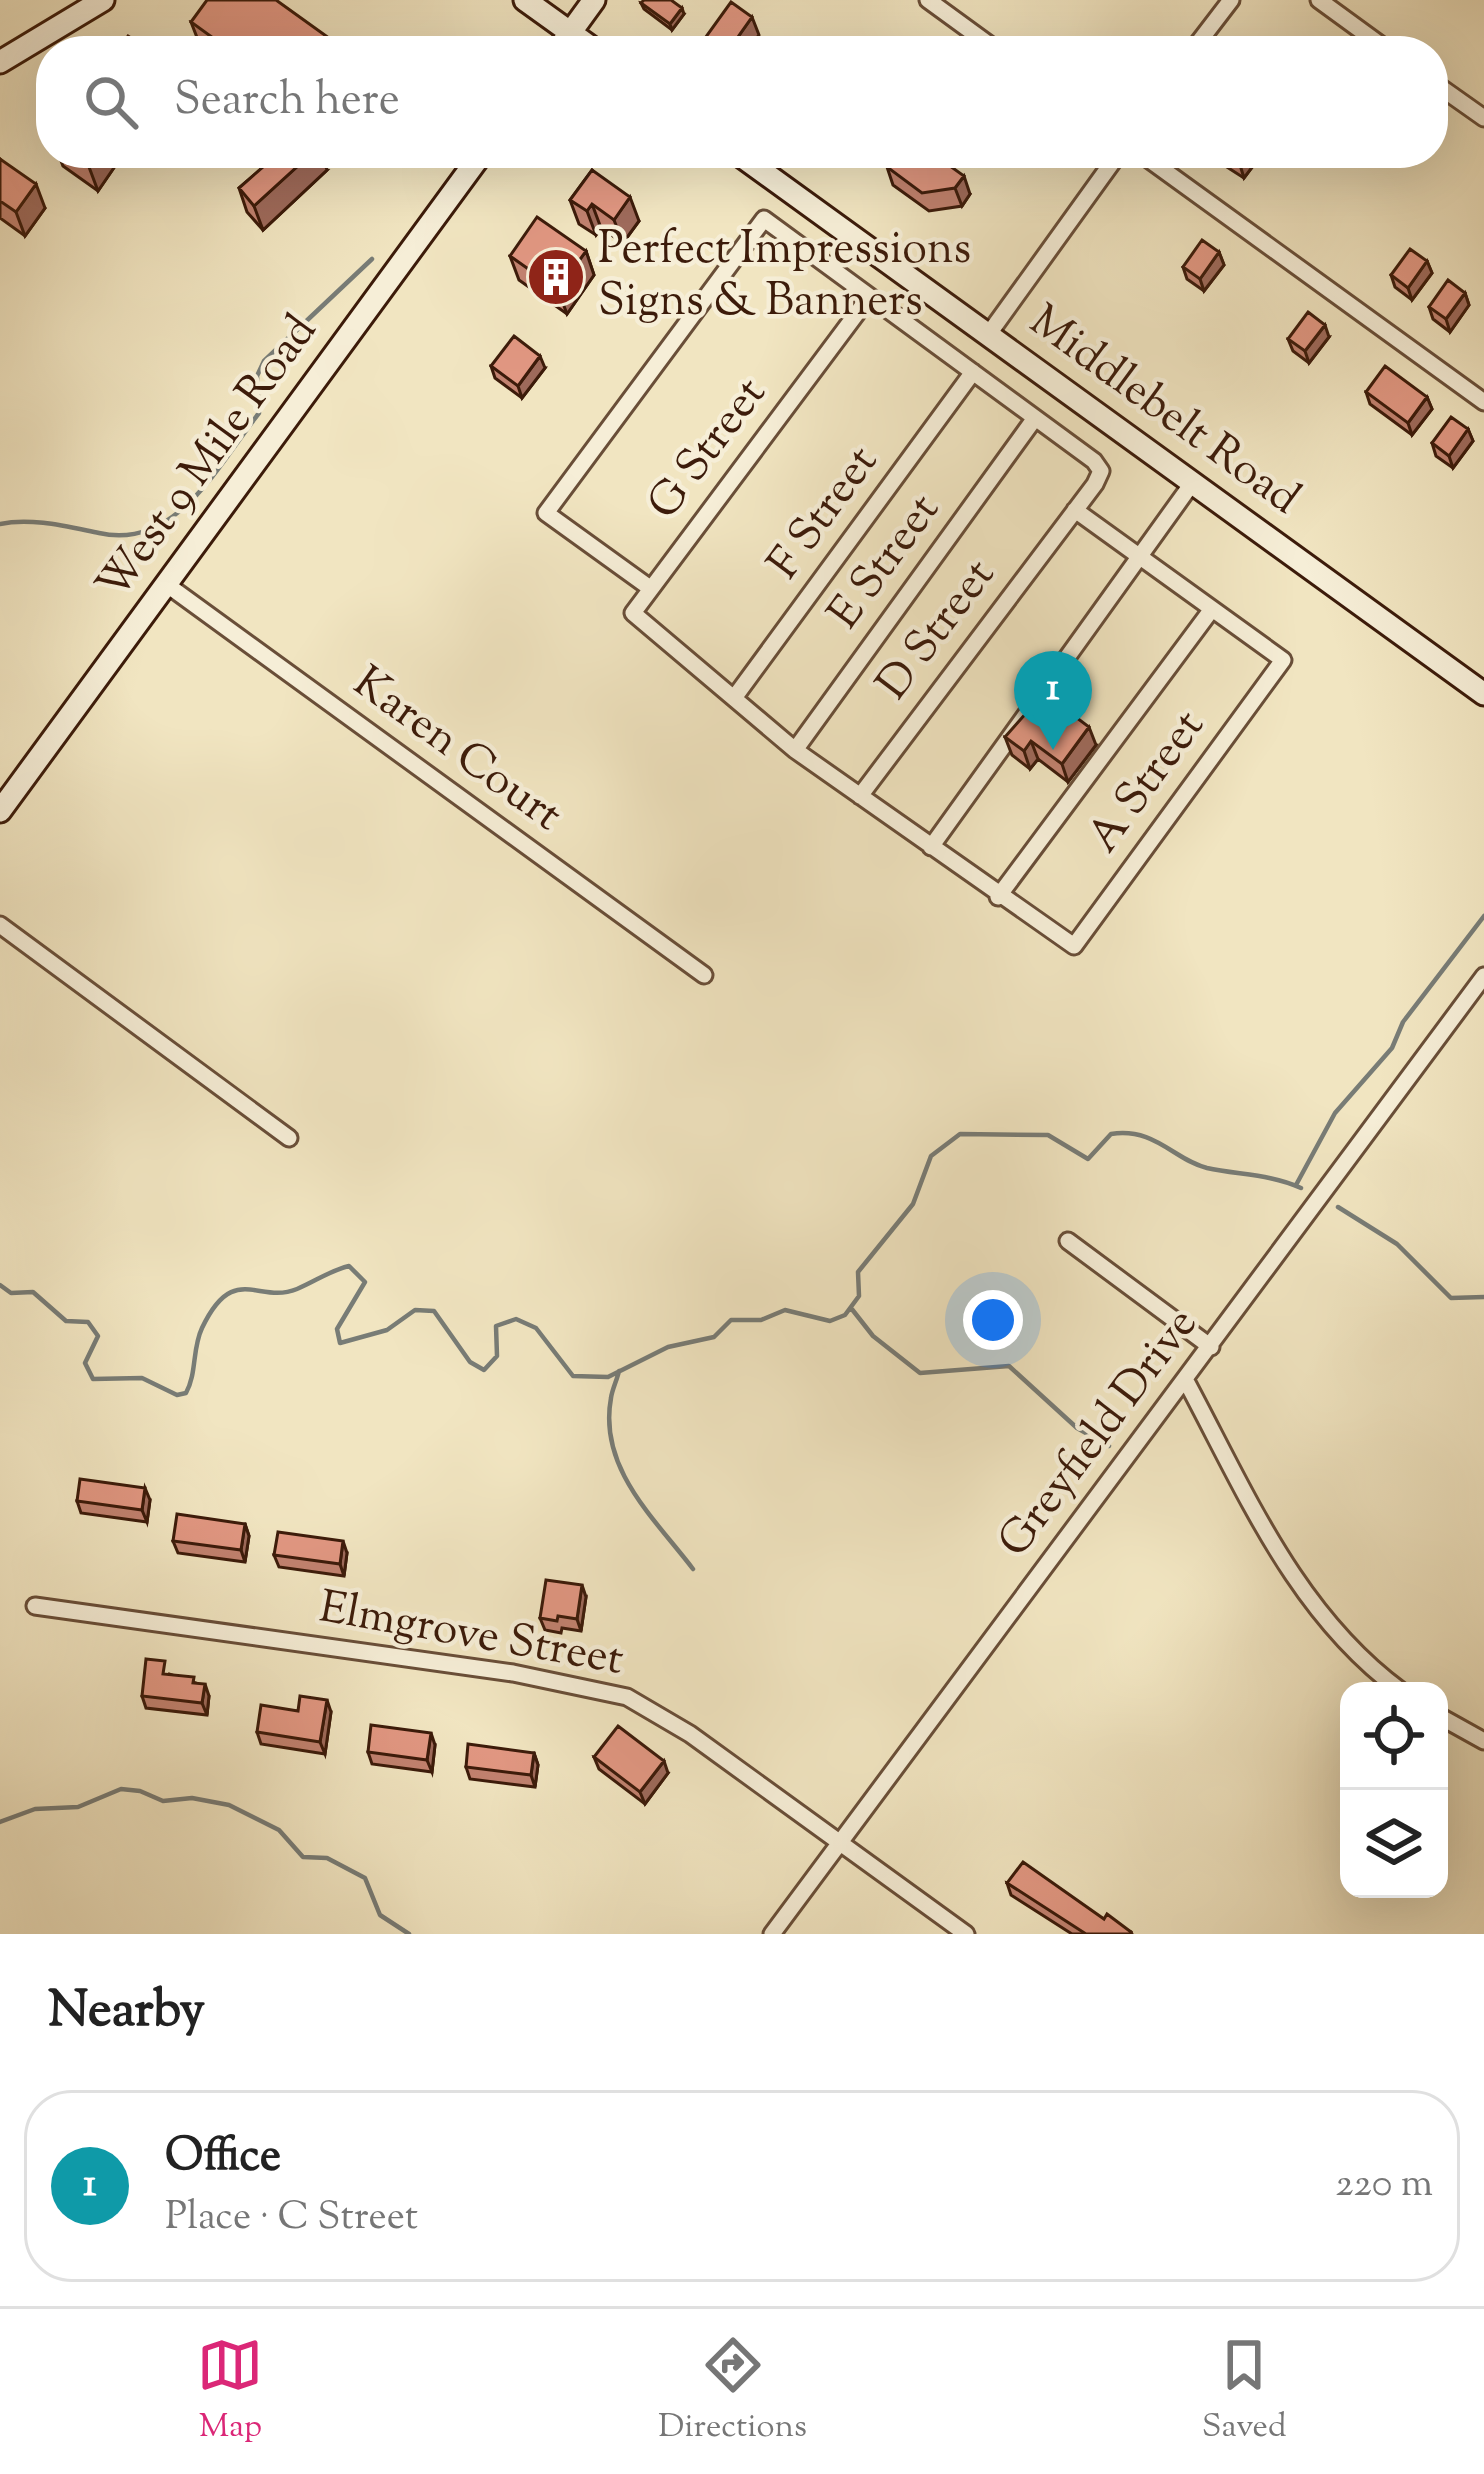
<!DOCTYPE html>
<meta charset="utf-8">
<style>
:root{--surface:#fff;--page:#f6f6f6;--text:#222;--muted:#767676;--line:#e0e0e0;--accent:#db2777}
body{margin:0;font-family:"Sorts Mill Goudy",serif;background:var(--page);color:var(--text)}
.controls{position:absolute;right:36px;bottom:36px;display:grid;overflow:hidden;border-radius:24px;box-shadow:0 12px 48px #0002}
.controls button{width:108px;height:108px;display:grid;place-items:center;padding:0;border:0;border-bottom:3px solid var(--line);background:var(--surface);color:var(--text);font:60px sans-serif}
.you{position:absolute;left:993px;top:1320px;width:42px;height:42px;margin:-30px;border:9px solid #fff;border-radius:50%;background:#1a73e8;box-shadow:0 0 0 18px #1a73e833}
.badge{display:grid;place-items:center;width:78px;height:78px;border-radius:50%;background:var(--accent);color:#fff;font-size:39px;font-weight:700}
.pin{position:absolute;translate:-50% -99px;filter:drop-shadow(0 3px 6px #0008)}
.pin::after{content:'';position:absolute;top:63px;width:42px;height:36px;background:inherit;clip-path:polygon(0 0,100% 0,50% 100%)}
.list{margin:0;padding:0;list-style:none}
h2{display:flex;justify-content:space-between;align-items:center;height:156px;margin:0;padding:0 48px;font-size:51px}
h2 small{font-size:39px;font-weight:400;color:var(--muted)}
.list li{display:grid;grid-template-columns:78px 1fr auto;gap:36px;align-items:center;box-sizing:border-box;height:192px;margin:0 24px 24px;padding:0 24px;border:3px solid var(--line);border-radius:48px}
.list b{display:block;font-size:45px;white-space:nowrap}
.list p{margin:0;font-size:39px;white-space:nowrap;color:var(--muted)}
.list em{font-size:39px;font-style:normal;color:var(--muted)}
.icon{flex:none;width:66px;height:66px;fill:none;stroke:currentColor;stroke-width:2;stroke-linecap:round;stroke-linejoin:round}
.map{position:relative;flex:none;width:1484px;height:1934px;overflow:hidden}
.search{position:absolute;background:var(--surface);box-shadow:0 12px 48px #0002;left:36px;right:36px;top:36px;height:132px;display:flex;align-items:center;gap:30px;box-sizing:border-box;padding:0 42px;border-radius:48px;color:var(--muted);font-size:45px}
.sheet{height:372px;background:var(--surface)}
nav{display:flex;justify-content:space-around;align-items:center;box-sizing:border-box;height:168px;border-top:3px solid var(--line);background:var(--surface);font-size:33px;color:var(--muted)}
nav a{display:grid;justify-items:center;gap:6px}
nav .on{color:var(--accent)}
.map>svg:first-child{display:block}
</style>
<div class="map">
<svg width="1484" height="1934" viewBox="0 0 1484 1934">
<rect width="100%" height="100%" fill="#f1e5c1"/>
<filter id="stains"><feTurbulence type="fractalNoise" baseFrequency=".00167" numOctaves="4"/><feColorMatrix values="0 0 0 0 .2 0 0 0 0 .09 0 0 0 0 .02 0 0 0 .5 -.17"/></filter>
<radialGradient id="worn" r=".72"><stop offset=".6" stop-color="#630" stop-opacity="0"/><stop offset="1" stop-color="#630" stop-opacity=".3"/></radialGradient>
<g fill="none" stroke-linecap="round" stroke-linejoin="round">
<!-- stream -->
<path stroke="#787c76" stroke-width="4.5" d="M0 524C31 517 69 527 99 533 176 551 219 464 259 413L257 376 264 361 372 259
M1296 1185 1335 1113 1392 1048 1403 1022 1484 916
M1338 1207 1397 1244 1451 1298 1484 1297
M0 1285 11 1293 33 1292 66 1321 88 1322 98 1336 85 1363 93 1379 142 1378 177 1395 186 1393C197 1373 192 1349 202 1328 234 1261 258 1305 297 1289 316 1281 329 1271 349 1266L365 1282 337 1329 340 1343 387 1330 415 1310 434 1311 470 1362 484 1370 497 1356 496 1326 516 1319 536 1328 573 1376 608 1377 668 1347 714 1337 731 1320H761L785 1310 830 1321 845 1315 859 1296 858 1272 913 1204 931 1156 960 1134 1048 1135 1088 1159 1111 1134C1155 1127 1174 1160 1207 1168 1239 1175 1270 1174 1301 1188
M851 1308 873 1336 920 1373 1009 1366 1077 1428 1109 1446
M619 1371C617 1380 612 1390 611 1398 598 1468 655 1519 693 1569
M0 1822 35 1809 78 1807 121 1789 140 1791 163 1801 192 1798 229 1805 279 1830 303 1857 327 1858 365 1878 380 1915 409 1934"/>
<defs>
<path id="street" d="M928 0 998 51
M1319 0 1389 51
M1192 51 1231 0
M1433 82 1484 118
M1140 153 1484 402
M869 297 633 613 795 750 1074 946 1283 660 1075 510
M988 335 1119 153
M166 584 704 975
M650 588 546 513 764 219 1094 461 1101 471 1095 484 860 796
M734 698 973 372
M795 750 1035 418
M931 847 1193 482
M998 897 1212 609
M0 925 289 1138
M1068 1241 1211 1347
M1186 1381C1246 1493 1296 1614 1401 1691
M35 1606 513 1673 627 1697 690 1734 966 1934
M1439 1716 1484 1741
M772 1934 1484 976"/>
<path id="secondary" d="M525 0 596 51
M557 51 594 0
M0 62 103 0
M737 153 1484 694
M0 811 482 153"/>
</defs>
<!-- street casing -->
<use href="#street" stroke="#694e38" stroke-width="21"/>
<!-- secondary casing -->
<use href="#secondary" stroke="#3c1b0a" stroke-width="27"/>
<!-- street -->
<use href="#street" stroke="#f6eed7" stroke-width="15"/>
<!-- secondary -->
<use href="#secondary" stroke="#f6eed7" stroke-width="21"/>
</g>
<!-- wall -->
<path fill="#c28270" stroke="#3c1b0a" stroke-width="3" d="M641 3 684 14 672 30 644 9Z
M191 22 347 51H213L198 40Z
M58 153H124L98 191 63 166Z
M897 153 970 194 962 206 929 211 893 185 887 167Z
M1205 153H1257L1259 158 1244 178Z
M0 159 45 208 25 236 0 218Z
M258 162 327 170 263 230 247 212 239 188 261 169Z
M592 170 639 221 623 243 601 228 596 235 579 224 570 200Z
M586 251 594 275 567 314 519 280 510 256Z
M1219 252 1224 265 1204 291 1187 279 1183 267Z
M1427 261 1432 273 1412 300 1395 287 1391 275Z
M1465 293 1469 305 1450 332 1433 319 1429 307Z
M1329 337 1309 363 1293 351 1288 339Z
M491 366 545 368 522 398 495 378Z
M1366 392 1427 397 1432 409 1412 435 1370 404Z
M1468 429 1473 441 1453 468 1436 456 1432 443Z
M1005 737 1096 745 1068 782 1038 759 1030 769 1012 755Z
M150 1500 147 1522 81 1513 77 1501Z
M245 1524 249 1536 245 1562 178 1553 173 1541Z
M347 1553 344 1576 279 1567 274 1555Z
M586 1597 581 1631 562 1628 561 1633 545 1630 540 1618Z
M169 1674 196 1683 209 1696 207 1715 146 1708 142 1696Z
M298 1711 331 1712 325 1754 261 1744 257 1732Z
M435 1745 432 1772 372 1764 368 1752Z
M534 1753 538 1765 535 1787 470 1779 466 1767Z
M594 1757 668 1773 645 1804 599 1769Z
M1007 1883 1104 1919 1131 1932 1132 1934H1072L1011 1895Z"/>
<!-- shaded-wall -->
<path fill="#9e6a5b" stroke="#3c1b0a" stroke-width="3" d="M682 8 684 14 672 30 670 24Z
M752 17 759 35 747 51H728Z
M99 153H124L98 191 89 167Z
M312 153H321L327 170 263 230 254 206Z
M1249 153H1257L1259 158 1244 178 1240 165Z
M964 176 970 194 962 206 955 188Z
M36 184 45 208 25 236 16 212Z
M630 197 639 221 623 243 614 220Z
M592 204 601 228 596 235 587 211Z
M586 251 594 275 567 314 558 290Z
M1219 252 1224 265 1204 291 1200 279Z
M1427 261 1432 273 1412 300 1408 288Z
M1465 293 1469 305 1450 332 1446 319Z
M1325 325 1329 337 1309 363 1305 351Z
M540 356 545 368 522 398 518 386Z
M1427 397 1432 409 1412 435 1408 423Z
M1468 429 1473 441 1453 468 1449 456Z
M1089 727 1096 745 1068 782 1062 764Z
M1031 741 1038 759 1030 769 1024 751Z
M145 1488 150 1500 147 1522 142 1510Z
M245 1524 249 1536 245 1562 241 1550Z
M343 1541 347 1553 344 1576 340 1564Z
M582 1585 586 1597 581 1631 577 1619Z
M205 1684 209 1696 207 1715 202 1703Z
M327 1700 331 1712 325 1754 320 1742Z
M431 1733 435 1745 432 1772 427 1760Z
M534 1753 538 1765 535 1787 531 1775Z
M664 1761 668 1773 645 1804 640 1792Z"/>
<!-- building -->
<path fill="#e19782" stroke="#3c1b0a" stroke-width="3" d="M207 0H276L347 51H231L191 22Z
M644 0H671L682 8 670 24 641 3Z
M731 2 752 17 728 51H709L700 45Z
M128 36 150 51H118Z
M69 153H99L89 167Z
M268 153H312L254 206 239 188 263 167 258 162Z
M897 153H932L964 176 955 188 922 193 887 167Z
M1220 153H1249L1240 165Z
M0 159 36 184 16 212 0 201Z
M592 170 630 197 614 220 592 204 587 211 570 200Z
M537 217 586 251 558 290 510 256Z
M1202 240 1219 252 1200 279 1183 267Z
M1410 249 1427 261 1408 288 1391 275Z
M1448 280 1465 293 1446 319 1429 307Z
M1308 312 1325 325 1305 351 1288 339Z
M514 336 540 356 518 386 491 366Z
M1385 366 1427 397 1408 423 1366 392Z
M1451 417 1468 429 1449 456 1432 443Z
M1044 693 1089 727 1062 764 1031 741 1024 751 1005 737Z
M80 1479 145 1488 142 1510 77 1501Z
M177 1514 245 1524 241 1550 173 1541Z
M278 1532 343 1541 340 1564 274 1555Z
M546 1580 582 1585 577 1619 558 1616 557 1621 540 1618Z
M146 1659 165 1661 163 1674 194 1677 193 1683 205 1684 202 1703 142 1696Z
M300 1696 327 1700 320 1742 257 1732 261 1705 298 1711Z
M371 1725 431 1733 427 1760 368 1752Z
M618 1726 664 1761 640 1792 594 1757Z
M468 1744 534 1753 531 1775 466 1767Z
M1023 1862 1104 1919 1107 1914 1131 1932 1130 1934H1086L1007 1883Z"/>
<!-- icons -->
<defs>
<symbol id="building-disc" viewBox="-11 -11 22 22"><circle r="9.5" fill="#8f2418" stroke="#f6eed7"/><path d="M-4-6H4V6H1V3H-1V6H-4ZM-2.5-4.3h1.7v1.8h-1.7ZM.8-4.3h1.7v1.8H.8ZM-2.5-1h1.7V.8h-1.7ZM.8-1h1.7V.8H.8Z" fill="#fff"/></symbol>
</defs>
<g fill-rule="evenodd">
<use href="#building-disc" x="523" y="244" width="66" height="66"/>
</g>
<g text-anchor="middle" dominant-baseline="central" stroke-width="9" stroke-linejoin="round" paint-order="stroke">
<!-- poi labels -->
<g font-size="45" fill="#3c1b0a" stroke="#f6eed7" text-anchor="start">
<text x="598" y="251">Perfect Impressions<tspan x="598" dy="52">Signs &amp; Banners</tspan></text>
</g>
<!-- street labels -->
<g font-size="45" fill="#3c1b0a" stroke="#f6eed7">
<text transform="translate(1163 412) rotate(36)">Middlebelt Road</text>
<text transform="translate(709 450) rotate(-53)">G Street</text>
<text transform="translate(209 459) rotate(-54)">West 9 Mile Road</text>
<text transform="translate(825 514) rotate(-54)">F Street</text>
<text transform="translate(886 563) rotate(-54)">E Street</text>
<text transform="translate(938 631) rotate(-53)">D Street</text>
<text transform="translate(456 751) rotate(36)">Karen Court</text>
<text transform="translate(1148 783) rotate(-54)">A Street</text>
<text transform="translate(1100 1434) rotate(-53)">Greyfield Drive</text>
<text transform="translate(471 1636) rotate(10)">Elmgrove Street</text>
</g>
</g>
<rect width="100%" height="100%" filter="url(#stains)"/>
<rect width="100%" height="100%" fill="url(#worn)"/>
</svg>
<div class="controls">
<button><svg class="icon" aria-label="locate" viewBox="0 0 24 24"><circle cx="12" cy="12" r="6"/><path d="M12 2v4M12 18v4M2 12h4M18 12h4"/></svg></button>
<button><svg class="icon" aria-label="layers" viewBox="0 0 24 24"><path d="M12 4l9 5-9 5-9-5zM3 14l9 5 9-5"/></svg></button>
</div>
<div class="you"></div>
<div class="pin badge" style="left:1053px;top:750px;background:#0f9aa8">1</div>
<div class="search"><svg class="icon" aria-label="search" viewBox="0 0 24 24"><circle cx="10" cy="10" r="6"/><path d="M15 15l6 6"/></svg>Search here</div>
</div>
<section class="sheet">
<h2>Nearby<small></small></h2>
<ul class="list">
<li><span class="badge" style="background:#0f9aa8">1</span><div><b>Office</b><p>Place · C Street</p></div><em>220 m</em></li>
</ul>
</section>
<nav>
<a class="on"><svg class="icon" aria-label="map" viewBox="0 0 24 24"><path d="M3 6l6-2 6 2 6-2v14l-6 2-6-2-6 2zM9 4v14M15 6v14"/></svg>Map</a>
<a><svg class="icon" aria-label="directions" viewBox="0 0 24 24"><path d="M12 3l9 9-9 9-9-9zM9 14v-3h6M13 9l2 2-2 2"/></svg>Directions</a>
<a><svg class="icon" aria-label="saved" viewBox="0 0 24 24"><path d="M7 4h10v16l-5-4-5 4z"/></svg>Saved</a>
</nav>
